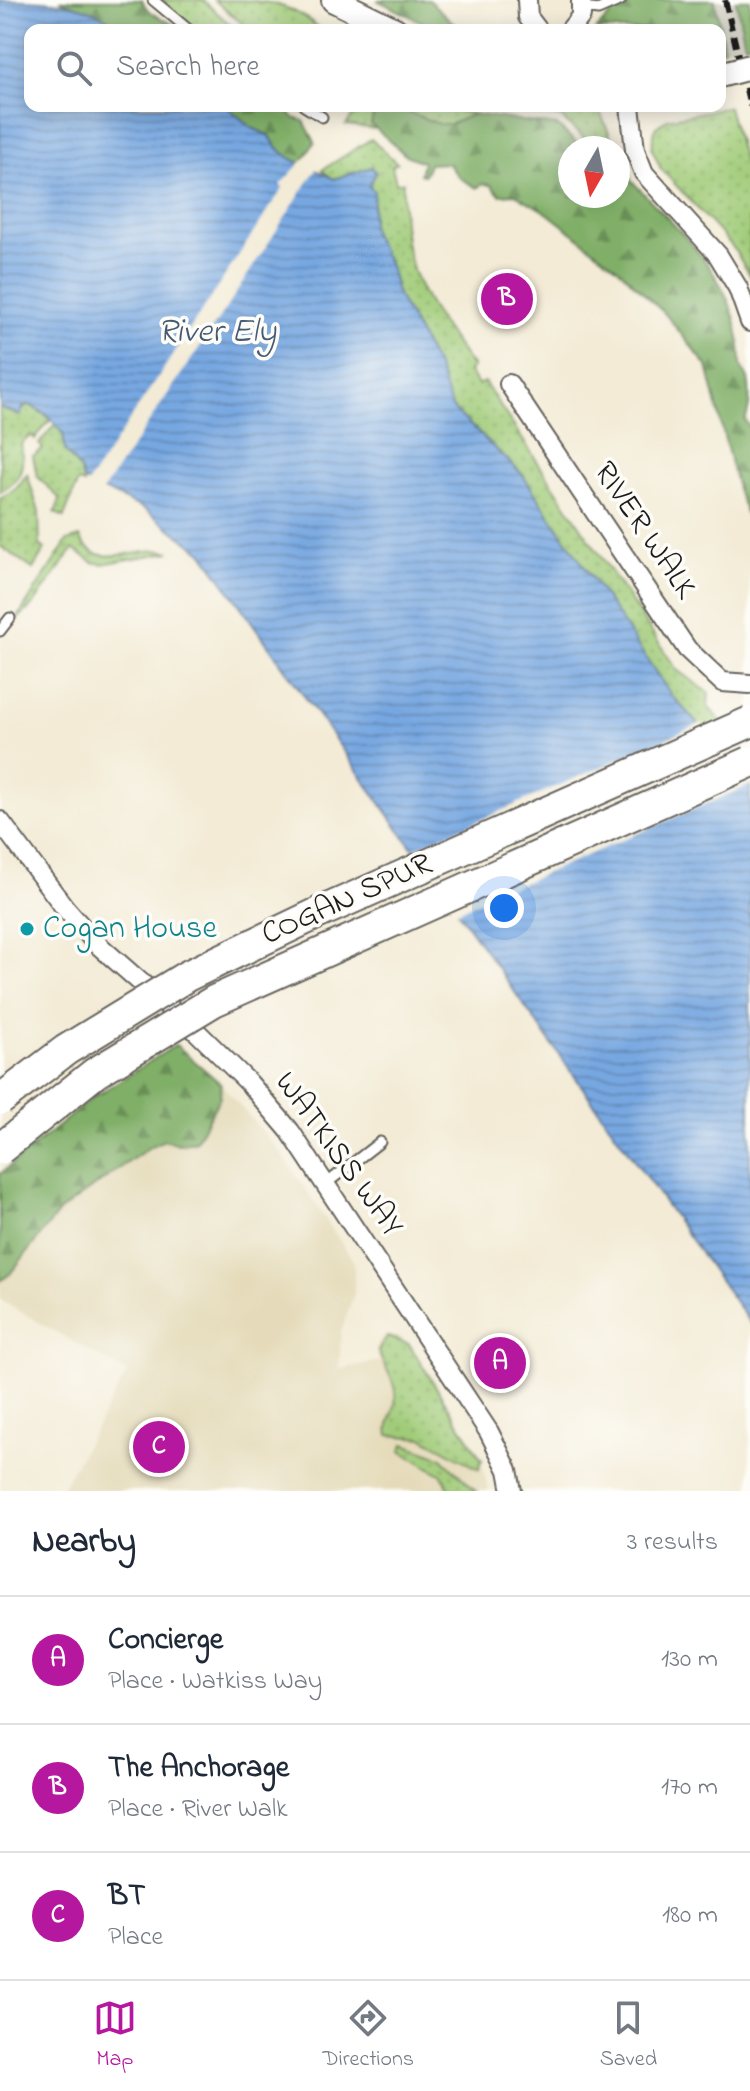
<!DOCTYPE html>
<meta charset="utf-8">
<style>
:root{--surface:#fff;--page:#f2f2f3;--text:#1f2937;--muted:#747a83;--line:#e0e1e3;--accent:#b5179e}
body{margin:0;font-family:"Indie Flower",sans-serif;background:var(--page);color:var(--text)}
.compass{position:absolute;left:558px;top:136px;width:72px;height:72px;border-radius:50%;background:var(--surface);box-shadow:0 4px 20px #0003;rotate:189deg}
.you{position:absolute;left:504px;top:908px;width:28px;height:28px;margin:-20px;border:6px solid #fff;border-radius:50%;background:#1a73e8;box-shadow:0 0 0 12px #1a73e833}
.badge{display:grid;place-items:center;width:52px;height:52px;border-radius:50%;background:var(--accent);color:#fff;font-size:26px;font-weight:700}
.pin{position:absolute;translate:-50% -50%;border:4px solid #fff;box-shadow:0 2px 8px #0006}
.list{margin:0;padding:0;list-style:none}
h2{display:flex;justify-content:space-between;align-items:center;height:104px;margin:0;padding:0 32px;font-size:34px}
h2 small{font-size:26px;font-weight:400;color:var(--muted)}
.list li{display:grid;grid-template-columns:52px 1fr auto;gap:24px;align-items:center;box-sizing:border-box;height:128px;padding:0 32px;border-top:2px solid var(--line)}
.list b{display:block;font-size:30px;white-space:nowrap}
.list p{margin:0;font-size:26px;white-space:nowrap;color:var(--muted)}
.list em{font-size:26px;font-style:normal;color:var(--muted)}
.icon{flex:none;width:44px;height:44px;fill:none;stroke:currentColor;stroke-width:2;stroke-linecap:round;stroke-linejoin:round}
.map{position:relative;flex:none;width:750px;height:1491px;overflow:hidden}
.search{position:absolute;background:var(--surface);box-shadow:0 4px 20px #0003;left:24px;right:24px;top:24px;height:88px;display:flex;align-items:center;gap:20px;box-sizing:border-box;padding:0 28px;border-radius:16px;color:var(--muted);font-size:30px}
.sheet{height:488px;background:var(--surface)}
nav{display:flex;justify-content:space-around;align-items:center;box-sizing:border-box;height:112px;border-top:2px solid var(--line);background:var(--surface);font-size:22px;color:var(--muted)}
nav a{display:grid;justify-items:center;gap:4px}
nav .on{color:var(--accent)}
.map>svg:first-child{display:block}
</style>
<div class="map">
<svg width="750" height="1491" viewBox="0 0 750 1491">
<defs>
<pattern id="grass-dots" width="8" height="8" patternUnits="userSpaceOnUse" patternTransform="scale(2)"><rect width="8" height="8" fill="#a0cb78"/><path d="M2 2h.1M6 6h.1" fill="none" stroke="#89ae67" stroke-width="1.8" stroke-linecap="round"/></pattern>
<pattern id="forest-firs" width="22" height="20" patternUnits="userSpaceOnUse" patternTransform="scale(2)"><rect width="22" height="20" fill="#80af68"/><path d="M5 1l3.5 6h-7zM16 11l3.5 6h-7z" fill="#688e55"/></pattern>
<pattern id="water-rules" width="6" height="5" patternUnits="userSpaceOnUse" patternTransform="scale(2)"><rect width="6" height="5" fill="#77a7e1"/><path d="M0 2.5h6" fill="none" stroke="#6187b6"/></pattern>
</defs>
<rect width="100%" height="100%" fill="#fdfcf7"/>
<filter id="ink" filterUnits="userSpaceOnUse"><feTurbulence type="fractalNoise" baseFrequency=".0125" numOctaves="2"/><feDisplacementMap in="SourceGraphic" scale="16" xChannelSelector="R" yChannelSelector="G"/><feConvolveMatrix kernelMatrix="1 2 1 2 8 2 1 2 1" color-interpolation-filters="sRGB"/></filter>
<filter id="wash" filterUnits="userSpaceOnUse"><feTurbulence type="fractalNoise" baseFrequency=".006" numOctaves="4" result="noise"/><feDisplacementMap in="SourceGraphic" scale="32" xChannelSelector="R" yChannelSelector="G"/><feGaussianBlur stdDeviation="1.8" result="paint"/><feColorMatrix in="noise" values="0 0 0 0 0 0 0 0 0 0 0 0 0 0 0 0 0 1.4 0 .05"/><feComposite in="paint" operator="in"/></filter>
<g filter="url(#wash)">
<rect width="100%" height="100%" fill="#f3ebd6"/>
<!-- built -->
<path fill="#e5dbba" d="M221 1084 283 1155 354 1262V1294L341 1332 339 1369 379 1361 375 1351 379 1341 385 1336 400 1337 484 1470 488 1491H60L127 1373 0 1300V1281L10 1274 60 1211 151 1146 164 1140 179 1144 206 1125 220 1097Z"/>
<!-- railway -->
<path fill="#c7c5b8" d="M715 0H736L745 44 724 49Z"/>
<!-- grass -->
<path fill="url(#grass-dots)" stroke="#5e744a" stroke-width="2" d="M161 0H203L236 30H197Z
M214 0C264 0 286 0 322 30H250Z
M360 106H385L380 107 371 124 375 129 346 125Z
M391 106H430L474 114 451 124H439Z
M475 106H561L600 112 615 147 589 142 560 117Z
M728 107 750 184V275L732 246 661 169 652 149 655 128 667 119Z
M371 139 397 163 392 166 396 183 403 182C401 272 421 297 473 367L469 372 478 385 484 382 677 670 709 693 708 707 743 745 724 752 671 695 522 474 452 408 437 367 397 294 390 266 371 229 368 187 372 167 333 179 322 170Z
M28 404 51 419 35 439 31 435 21 444C25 466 21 482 0 492V408L18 415Z
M56 423 65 439V451L80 469 84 484 78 482 64 517 55 513 60 499 37 476 33 456 43 449 39 444Z
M27 474 39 512 40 545 45 549 33 569 0 546V498L16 489Z
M80 537C96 574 140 543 170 552L102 564 93 562 73 549 33 605 16 620 67 541Z
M387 1337 409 1344 482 1460 479 1469 423 1438 389 1435C386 1423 394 1416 395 1404 398 1382 385 1370 378 1351Z
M404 1444 441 1457 476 1491H451L442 1475 401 1451Z"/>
<!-- forest -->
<path fill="url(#forest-firs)" stroke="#4e6642" stroke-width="2" d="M60 0H142C149 18 169 18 181 30H121L104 17Z
M377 0H429L461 30H438Z
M633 0H715L724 49 720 50V30H596L613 12Z
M736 0H750V43L745 44Z
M226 106H284L294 118 304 121 315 142 301 163C285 162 276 149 270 136L252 128Z
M391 106 439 124H451L474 114 558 126 582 148H570V196H618V162L627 166 631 180C683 236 741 281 741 363 741 368 746 374 748 379 750 392 750 409 745 420L750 428V523L738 493 707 366 666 315 619 269 547 213 515 194 500 195 491 185 482 184 477 188 460 178 447 163 429 164 424 175 420 174 423 162 405 155 371 124 375 109Z
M176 1045 221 1084 220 1097 196 1141 179 1144 164 1140 151 1146 60 1211 10 1274 0 1281V1174L92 1098Z"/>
<!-- water -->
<path fill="url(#water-rules)" stroke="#4a627e" stroke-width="2" d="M0 0C40 0 92 0 121 30H30V106H226L252 128 270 136C282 162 310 165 334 179L372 167 376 173 369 186 374 191 371 229 390 266 397 294 437 367 452 408 522 474 671 695 724 752 750 786V1323L202 552 144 509 83 480 80 469 65 451 63 433 47 415 28 404 23 407 21 415 0 408Z"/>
<!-- pier -->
<path fill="#f3ebd6" d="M304 159 319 165 228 305 101 493 86 486 283 188 280 185Z
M702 723 727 750 750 785 453 913 409 851Z"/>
</g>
<g filter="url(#ink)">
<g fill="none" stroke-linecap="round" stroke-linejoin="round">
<defs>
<path id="service" d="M153 0 189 30
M583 8 598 10 621 0
M304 106 322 117
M0 631 10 618
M327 1183 380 1142"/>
<path id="minor" d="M527 0 528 17 538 30
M570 30 581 16V0
M630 106 635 150 644 173 718 255 738 288 750 322
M509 384 687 649 722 682 750 684
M0 821 65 908 96 943 196 1031 249 1083 290 1131 489 1432 508 1470 512 1491"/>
<path id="tertiary" d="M334 0 395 30"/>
</defs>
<!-- service casing -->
<use href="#service" stroke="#67645d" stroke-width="13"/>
<!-- minor casing -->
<use href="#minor" stroke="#67645d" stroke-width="22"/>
<!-- tertiary casing -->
<use href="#tertiary" stroke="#67645d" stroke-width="28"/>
<!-- service -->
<use href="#service" stroke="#fff" stroke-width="9"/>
<!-- minor -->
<use href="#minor" stroke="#fff" stroke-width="18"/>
<!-- tertiary -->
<use href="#tertiary" stroke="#fff" stroke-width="24"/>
<!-- rail -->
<path stroke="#1c1c1c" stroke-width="6" stroke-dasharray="12 6" stroke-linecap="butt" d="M725 0 750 106"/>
<defs>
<path id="tertiary-bridge" d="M720 75 750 67"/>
<path id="primary-bridge" d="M0 1100 66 1050 187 976 314 915 750 722
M0 1149 95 1073 214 1001 750 762"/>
</defs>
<!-- tertiary-bridge casing -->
<use href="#tertiary-bridge" stroke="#67645d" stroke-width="28" stroke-linecap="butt"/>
<!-- primary-bridge casing -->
<use href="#primary-bridge" stroke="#67645d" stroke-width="34" stroke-linecap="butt"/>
<!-- tertiary-bridge -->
<use href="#tertiary-bridge" stroke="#fff" stroke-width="24"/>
<!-- primary-bridge -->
<use href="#primary-bridge" stroke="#fff" stroke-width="30"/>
</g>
</g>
<!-- markers -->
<circle fill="#0f9aa8" stroke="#fdfcf7" stroke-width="3" cx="27" cy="929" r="8"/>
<g text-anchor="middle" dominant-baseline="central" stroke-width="7" stroke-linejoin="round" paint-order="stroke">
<!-- street labels -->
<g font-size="32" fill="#1c1c1c" stroke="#fdfcf7">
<text transform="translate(644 531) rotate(56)">RIVER WALK</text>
<text transform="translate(347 900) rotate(-24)">COGAN SPUR</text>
<text transform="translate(338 1155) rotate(54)">WATKISS WAY</text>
</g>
<!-- culture labels -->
<g font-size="32" fill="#0d838f" stroke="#fdfcf7" text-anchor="start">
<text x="43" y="929">Cogan House</text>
</g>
<!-- water labels -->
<g font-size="34" font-style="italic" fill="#455b75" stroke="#fdfcf7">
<text x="217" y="333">River Ely</text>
</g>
</g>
</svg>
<svg class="compass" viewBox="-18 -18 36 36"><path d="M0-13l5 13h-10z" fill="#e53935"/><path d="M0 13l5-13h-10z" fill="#747a83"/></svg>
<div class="you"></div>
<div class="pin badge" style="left:500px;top:1363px">A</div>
<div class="pin badge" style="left:507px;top:299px">B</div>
<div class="pin badge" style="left:159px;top:1447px">C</div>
<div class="search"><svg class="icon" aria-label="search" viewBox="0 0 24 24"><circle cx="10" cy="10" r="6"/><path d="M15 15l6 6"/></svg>Search here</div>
</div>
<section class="sheet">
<h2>Nearby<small>3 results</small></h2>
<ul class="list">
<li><span class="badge">A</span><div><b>Concierge</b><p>Place · Watkiss Way</p></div><em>130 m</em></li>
<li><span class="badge">B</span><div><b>The Anchorage</b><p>Place · River Walk</p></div><em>170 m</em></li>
<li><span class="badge">C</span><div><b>BT</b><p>Place</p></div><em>180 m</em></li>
</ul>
</section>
<nav>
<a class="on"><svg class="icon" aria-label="map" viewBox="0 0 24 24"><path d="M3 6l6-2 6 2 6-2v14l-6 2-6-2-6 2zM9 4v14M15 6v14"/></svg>Map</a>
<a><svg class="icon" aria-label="directions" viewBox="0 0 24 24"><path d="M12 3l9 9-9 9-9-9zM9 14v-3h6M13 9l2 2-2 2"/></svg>Directions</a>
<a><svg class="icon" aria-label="saved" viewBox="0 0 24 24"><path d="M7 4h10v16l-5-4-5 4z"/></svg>Saved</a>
</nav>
